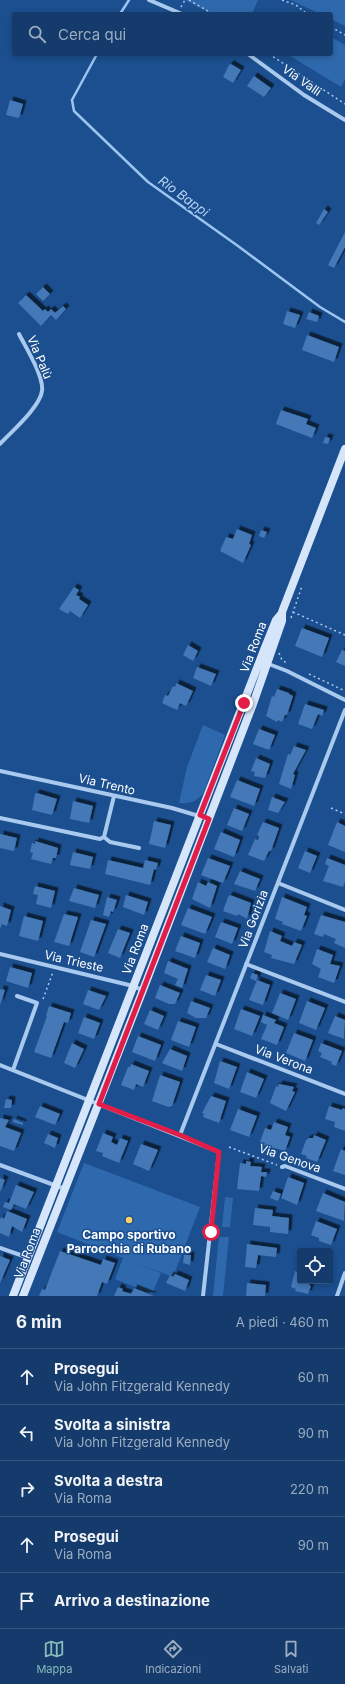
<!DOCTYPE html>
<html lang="it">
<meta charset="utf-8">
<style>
:root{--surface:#143b6b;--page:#1d4271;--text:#f1f3f6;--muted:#9dadc1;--line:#33557e;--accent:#8bbbb9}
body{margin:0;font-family:Inter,sans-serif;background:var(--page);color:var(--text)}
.controls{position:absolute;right:12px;bottom:12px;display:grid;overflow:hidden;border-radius:4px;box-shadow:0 2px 6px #0003}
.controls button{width:36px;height:36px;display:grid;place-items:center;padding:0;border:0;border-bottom:1px solid var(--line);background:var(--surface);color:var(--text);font:20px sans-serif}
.stop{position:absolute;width:12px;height:12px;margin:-9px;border:3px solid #e11d48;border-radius:50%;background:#fff}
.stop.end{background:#e11d48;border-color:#fff;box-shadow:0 1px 4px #0008}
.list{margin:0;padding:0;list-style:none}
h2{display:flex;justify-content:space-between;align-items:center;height:52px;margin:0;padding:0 16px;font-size:17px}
h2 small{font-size:13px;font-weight:400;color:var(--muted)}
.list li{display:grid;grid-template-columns:26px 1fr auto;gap:12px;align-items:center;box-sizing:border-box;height:56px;padding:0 16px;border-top:1px solid var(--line)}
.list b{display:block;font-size:15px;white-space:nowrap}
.list p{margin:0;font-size:13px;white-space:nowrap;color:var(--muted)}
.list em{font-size:13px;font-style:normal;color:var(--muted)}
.icon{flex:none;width:22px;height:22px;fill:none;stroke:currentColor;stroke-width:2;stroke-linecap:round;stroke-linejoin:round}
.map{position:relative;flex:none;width:345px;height:1296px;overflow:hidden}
.search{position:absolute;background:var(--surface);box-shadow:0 2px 6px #0003;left:12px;right:12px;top:12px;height:44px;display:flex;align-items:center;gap:10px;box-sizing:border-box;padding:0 14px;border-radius:4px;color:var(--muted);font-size:15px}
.sheet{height:332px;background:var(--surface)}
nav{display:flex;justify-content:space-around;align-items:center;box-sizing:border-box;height:56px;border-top:1px solid var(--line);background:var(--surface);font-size:11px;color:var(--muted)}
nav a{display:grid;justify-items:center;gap:2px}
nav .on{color:var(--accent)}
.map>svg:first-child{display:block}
</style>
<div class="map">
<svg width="345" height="1296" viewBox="0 0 345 1296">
<defs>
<filter id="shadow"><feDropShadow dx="3.5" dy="-3.5" stdDeviation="0" flood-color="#0009"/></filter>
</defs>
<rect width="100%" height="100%" fill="#1b4f8f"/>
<!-- green -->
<path fill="#2e69ad" d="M185 0H258L252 14H212Z
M291 0H345V26L331 19V14H320Z
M331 37 345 45V79L341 87 287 54H331Z
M203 725 225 735 203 794C195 802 190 804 179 803L187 767Z
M84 1163 200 1207 173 1277 134 1262 161 1273 152 1294 115 1279 123 1258 57 1232Z
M225 1197 233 1198 230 1227H222Z
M219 1237H229L223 1296H213Z"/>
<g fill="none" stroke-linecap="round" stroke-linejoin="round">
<!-- stream -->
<path stroke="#9cc4f0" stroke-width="2.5" d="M120 14 129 0
M97 54 72 100 74 111 148 182 238 246 320 307 345 322"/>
</g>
<!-- building -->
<path fill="#4478b7" filter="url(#shadow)" d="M231 64 241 70 233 83 223 77 229 65Z
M254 76 271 88 264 97 247 86Z
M10 100 23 104 19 118 6 115Z
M324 209 328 212 319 225 316 223Z
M345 232V247L334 268 328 265Z
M43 287 50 294 43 301 36 294Z
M26 295 43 311 45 309 48 312 51 309 55 313 63 306 66 309 56 320 51 315 41 326 18 303Z
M287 311 300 315 295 328 283 324Z
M309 312 319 316 317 322 306 319Z
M307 335 339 347 334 362 302 350Z
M281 410 308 419 306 424 316 428 312 438 276 424Z
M325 437 330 438 328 444 323 443Z
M237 529 252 535 249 544 251 545 243 563 220 551 226 537 233 539Z
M261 530 267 532 264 538 259 536Z
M74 587 79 590 76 595 80 597 79 599 88 605 80 618 70 611 68 614 59 609Z
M302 628 329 638 322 657 295 646Z
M188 645 198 651 193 661 183 655Z
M342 650 345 651V666L336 662Z
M197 667 216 674 211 686 193 678Z
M176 683 193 691 186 706 180 703 177 710 162 703 165 695 168 696 173 686 175 687Z
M277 689 289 693V694L293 696 287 715H285L282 722 278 720 277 722 266 716 272 696 274 697Z
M305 704 324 710 322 716 318 714 312 729 298 724Z
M259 729 275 735 269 750 253 744Z
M294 746 306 750 293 774 295 775 291 789 279 784 288 754 290 755Z
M256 758 270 764 265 778 254 776 255 772 251 771Z
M237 780 260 789 254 806 230 797Z
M37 793 57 799 52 815 32 810 35 794Z
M272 797 285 802 278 813 268 810Z
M73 801 93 806 89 823 70 819Z
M234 808 249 814 242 831 227 825Z
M154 821 171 825 165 848 149 844Z
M263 822 279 828 271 851H269L264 861 248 855 255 839 258 840 259 836 257 835Z
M337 822 345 826V852L328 845Z
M221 832 240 840 234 857 214 849Z
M0 834 17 838 14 851 0 848Z
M35 841 58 848 56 858H53L51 864 31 859 33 853 30 852 32 843 35 844Z
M305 851 317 856 310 873 298 868Z
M73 852 93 857 90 869 70 865Z
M208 858 230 866 223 883 201 875Z
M327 858 345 865V882L343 887 323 881 329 866 325 864Z
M108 860 143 868 145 860 158 863 156 870 154 869 150 885 105 874Z
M240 871 260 879 255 891 234 884Z
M198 882 206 886 208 882 217 886 210 908 192 899Z
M35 886 55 891 51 908 36 904 38 895 33 894Z
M74 888 99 895 95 908 69 901Z
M126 895 148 902 144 915 123 907Z
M230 895 251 903 247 919 238 914 237 916 223 911 228 897Z
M107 897 117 900 113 912 111 911 109 917 103 915Z
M282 897 307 907 304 915 307 916 301 931 282 924 283 922 275 919Z
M0 906 11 910 7 926 2 924 0 929Z
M188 908 212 917 205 934 181 925Z
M64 914 78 917 69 946 54 942Z
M321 915 345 922V948L334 943 336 939 324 934 323 937 314 934Z
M24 916 43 921 38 941 19 936Z
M91 920 106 924 94 957 80 952Z
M221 922 238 928 232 944 215 937Z
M118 929 130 933 120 958 108 953Z
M270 931 282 936 280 941 292 946 294 942 302 945 294 964 271 958 272 955 264 952Z
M181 936 200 943 195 958 175 951Z
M213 948 230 955 225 969 207 962Z
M317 949 333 955 330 964 340 966 334 983 318 977 321 969 312 964Z
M168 961 188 969 182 988 175 985 178 979 164 973Z
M10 967 32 973 28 988 6 981Z
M252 973 258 975 256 981 250 978Z
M206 975 221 980 215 996 200 990Z
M257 980 270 985 263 1005 249 1000Z
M160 985 180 993 175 1004H169L155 998Z
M0 989 5 990 0 1005Z
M88 990 106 996 99 1010 83 1004Z
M280 993 296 999 288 1020 272 1013Z
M191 1001 210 1008 206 1018H196L187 1013Z
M307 1001 325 1008 316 1030 299 1023Z
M49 1006 71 1013 68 1023 64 1022 51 1058 34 1052 47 1016H46Z
M241 1009 260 1016 252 1036 234 1029Z
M150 1010 164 1016 158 1030 144 1024Z
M263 1015 276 1020 274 1023 284 1027 277 1045 261 1039 267 1025 261 1022Z
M335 1016 345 1020 344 1039 328 1033Z
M84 1017 100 1023 94 1039 78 1033Z
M178 1021 196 1027 189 1047 171 1040Z
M294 1033 313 1040 305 1061 286 1053Z
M138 1036 161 1045 155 1061 132 1052Z
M72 1043 84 1049 75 1068 64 1063Z
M321 1043 342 1051 336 1066 331 1064 332 1062 320 1057 322 1053 318 1051Z
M170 1049 187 1056 182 1071 162 1063Z
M220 1061 237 1067 229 1089 214 1083Z
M131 1064 149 1071 143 1087 136 1084 134 1090 121 1085 128 1067H130Z
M247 1072 264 1079 256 1098 240 1092Z
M160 1075 180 1082 172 1106 168 1107 152 1101Z
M279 1084 294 1087 292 1091 295 1092 286 1111 270 1103 276 1086 278 1087Z
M211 1096 226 1101 219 1123 203 1117 204 1114 202 1113Z
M6 1099 12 1100 11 1108H4Z
M40 1106 60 1114 55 1125 35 1117Z
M329 1106 342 1110 343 1108 345 1109V1131L334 1127 335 1122 325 1119Z
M238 1109 257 1116 249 1137 230 1130Z
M0 1118 9 1120 5 1127 21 1133 14 1151 0 1146Z
M14 1119 23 1123V1125L13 1122Z
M274 1122 288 1127 285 1135 290 1137 285 1151 264 1145 265 1143 260 1142 265 1128 271 1130Z
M103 1133 113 1137 111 1142 117 1145 120 1138 128 1141 119 1163 102 1156 103 1153 96 1151Z
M48 1134 58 1138 55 1148 44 1143Z
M314 1135 326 1140 317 1162 306 1158 307 1156 301 1154 306 1140 309 1138H313Z
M141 1144 158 1150 149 1171 133 1164Z
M341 1149 345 1151V1175L333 1171Z
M246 1161 251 1162 250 1166 262 1167 261 1172H267L266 1177 261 1176 259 1191 237 1189 240 1163 246 1164Z
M288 1177 304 1183 297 1205 281 1198Z
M0 1178 5 1180 0 1192Z
M16 1185 34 1192 26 1209 14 1204 11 1210 3 1207 5 1202 9 1203Z
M273 1191 281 1194 278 1201 270 1198Z
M323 1193 345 1202 344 1221 316 1211Z
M255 1208 273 1210 272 1216 289 1218 288 1234 270 1232V1227L253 1225Z
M7 1211 27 1219 22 1232 12 1226 9 1237 0 1233V1220L1 1217 4 1219Z
M316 1221 337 1229 331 1245 319 1241V1238L311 1235Z
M247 1244 277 1248 276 1257 258 1255 256 1268 245 1267Z
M60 1251 101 1265 103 1259 115 1263 107 1284 102 1282 97 1296H39L42 1289 45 1290Z
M184 1255H191L190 1265 183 1263Z
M0 1256 10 1260 0 1283Z
M295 1271 300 1273V1281H309L310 1283 309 1285 311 1286 308 1294 295 1291 296 1289 291 1287Z
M175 1274 189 1280 185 1291 166 1283 170 1275 173 1277Z
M247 1283 266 1285 265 1296H246Z
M118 1287 123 1289 122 1291 131 1294 134 1288 154 1296H114Z"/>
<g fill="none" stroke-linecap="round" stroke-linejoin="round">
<!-- path -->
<path stroke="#a9c9ee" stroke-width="1.5" stroke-dasharray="2 3" stroke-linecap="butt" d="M189 0 213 14
M282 0 296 5 307 14
M181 7 185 0
M331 27 345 35
M269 54 345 104
M293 612 345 635
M291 618 302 586
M279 653 282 660 288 664
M309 674 345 691
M331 808 345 814
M43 999 53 972
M229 1147 277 1165"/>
<!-- street -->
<path stroke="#a9c9ee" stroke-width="4" d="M149 0 182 14
M248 54 304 95 345 120
M0 444C11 432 40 407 42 391 44 376 26 348 19 334
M266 663 287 671 345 700
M0 771 172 808 209 819
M0 818 100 839 104 837 114 796
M104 837 110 842 139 848
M278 883 345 910
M0 954 129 985 143 990
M246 964 345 1002
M216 1044 345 1094
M0 1065 219 1152 203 1296
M13 1070 37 1003 17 996
M180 1135 345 710
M0 1165 65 1189
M282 1167 285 1166 345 1189
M0 1248 29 1258
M337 1296 345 1273"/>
<!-- secondary -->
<path stroke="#d6e6fa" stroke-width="8" d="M13 1296 264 650 276 620 282 613
M23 1296 143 990 253 704 282 621V612L345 449"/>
</g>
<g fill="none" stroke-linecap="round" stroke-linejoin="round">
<!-- route -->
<path stroke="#e11d48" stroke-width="5" d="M211 1232 219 1152 180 1135 99 1104 209 819 200 815 244 703"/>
</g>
<!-- markers -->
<circle fill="#ffd166" stroke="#1b4f8f" stroke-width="1.5" cx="129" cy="1220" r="4"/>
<g text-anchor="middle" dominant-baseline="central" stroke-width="3" stroke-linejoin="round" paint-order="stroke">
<!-- street labels -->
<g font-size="12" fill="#fff" stroke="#1b4f8f">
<text transform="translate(302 80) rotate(35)">Via Valli</text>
<text transform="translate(40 357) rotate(67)">Via Palù</text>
<text transform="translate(253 647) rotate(-69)">Via Roma</text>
<text transform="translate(107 784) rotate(13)">Via Trento</text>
<text transform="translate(253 919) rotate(-69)">Via Gorizia</text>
<text transform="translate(135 949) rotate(-69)">Via Roma</text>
<text transform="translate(74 961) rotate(13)">Via Trieste</text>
<text transform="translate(284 1059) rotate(21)">Via Verona</text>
<text transform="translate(290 1158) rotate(19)">Via Genova</text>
<text transform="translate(27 1253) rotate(-69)">Via Roma</text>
</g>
<!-- poi labels -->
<g font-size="12" font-weight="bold" fill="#fff" stroke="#1b4f8f">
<text x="129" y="1234">Campo sportivo<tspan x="129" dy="14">Parrocchia di Rubano</tspan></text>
</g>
<!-- water labels -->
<g font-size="13" font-style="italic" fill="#b5d3f5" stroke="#1b4f8f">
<text transform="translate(184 196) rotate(36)">Rio Bappi</text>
</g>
</g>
</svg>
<div class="controls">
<button><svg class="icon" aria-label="locate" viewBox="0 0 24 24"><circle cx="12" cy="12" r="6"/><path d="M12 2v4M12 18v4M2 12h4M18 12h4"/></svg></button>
</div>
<div class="stop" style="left:211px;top:1232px"></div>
<div class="stop end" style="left:244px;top:703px"></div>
<div class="search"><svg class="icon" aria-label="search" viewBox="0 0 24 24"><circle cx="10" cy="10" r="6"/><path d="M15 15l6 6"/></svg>Cerca qui</div>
</div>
<section class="sheet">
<h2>6 min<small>A piedi · 460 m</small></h2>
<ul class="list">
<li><svg class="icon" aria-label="ahead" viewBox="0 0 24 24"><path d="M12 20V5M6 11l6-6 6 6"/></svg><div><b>Prosegui</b><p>Via John Fitzgerald Kennedy</p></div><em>60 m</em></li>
<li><svg class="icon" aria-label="left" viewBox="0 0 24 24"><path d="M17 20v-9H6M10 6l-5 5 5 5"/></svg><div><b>Svolta a sinistra</b><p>Via John Fitzgerald Kennedy</p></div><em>90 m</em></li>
<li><svg class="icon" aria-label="right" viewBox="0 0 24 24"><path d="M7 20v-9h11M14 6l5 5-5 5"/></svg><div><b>Svolta a destra</b><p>Via Roma</p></div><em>220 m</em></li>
<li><svg class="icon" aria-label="ahead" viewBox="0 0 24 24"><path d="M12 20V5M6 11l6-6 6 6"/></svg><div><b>Prosegui</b><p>Via Roma</p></div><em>90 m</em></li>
<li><svg class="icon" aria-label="arrive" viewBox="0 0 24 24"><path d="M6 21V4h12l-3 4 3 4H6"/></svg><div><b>Arrivo a destinazione</b></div></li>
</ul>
</section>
<nav>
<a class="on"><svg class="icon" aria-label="map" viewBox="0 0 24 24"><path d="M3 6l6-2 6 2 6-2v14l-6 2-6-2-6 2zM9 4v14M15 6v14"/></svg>Mappa</a>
<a><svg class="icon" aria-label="directions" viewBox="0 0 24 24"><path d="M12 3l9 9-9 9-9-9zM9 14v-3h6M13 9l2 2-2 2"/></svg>Indicazioni</a>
<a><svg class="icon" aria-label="saved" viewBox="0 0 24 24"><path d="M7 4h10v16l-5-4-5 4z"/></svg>Salvati</a>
</nav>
